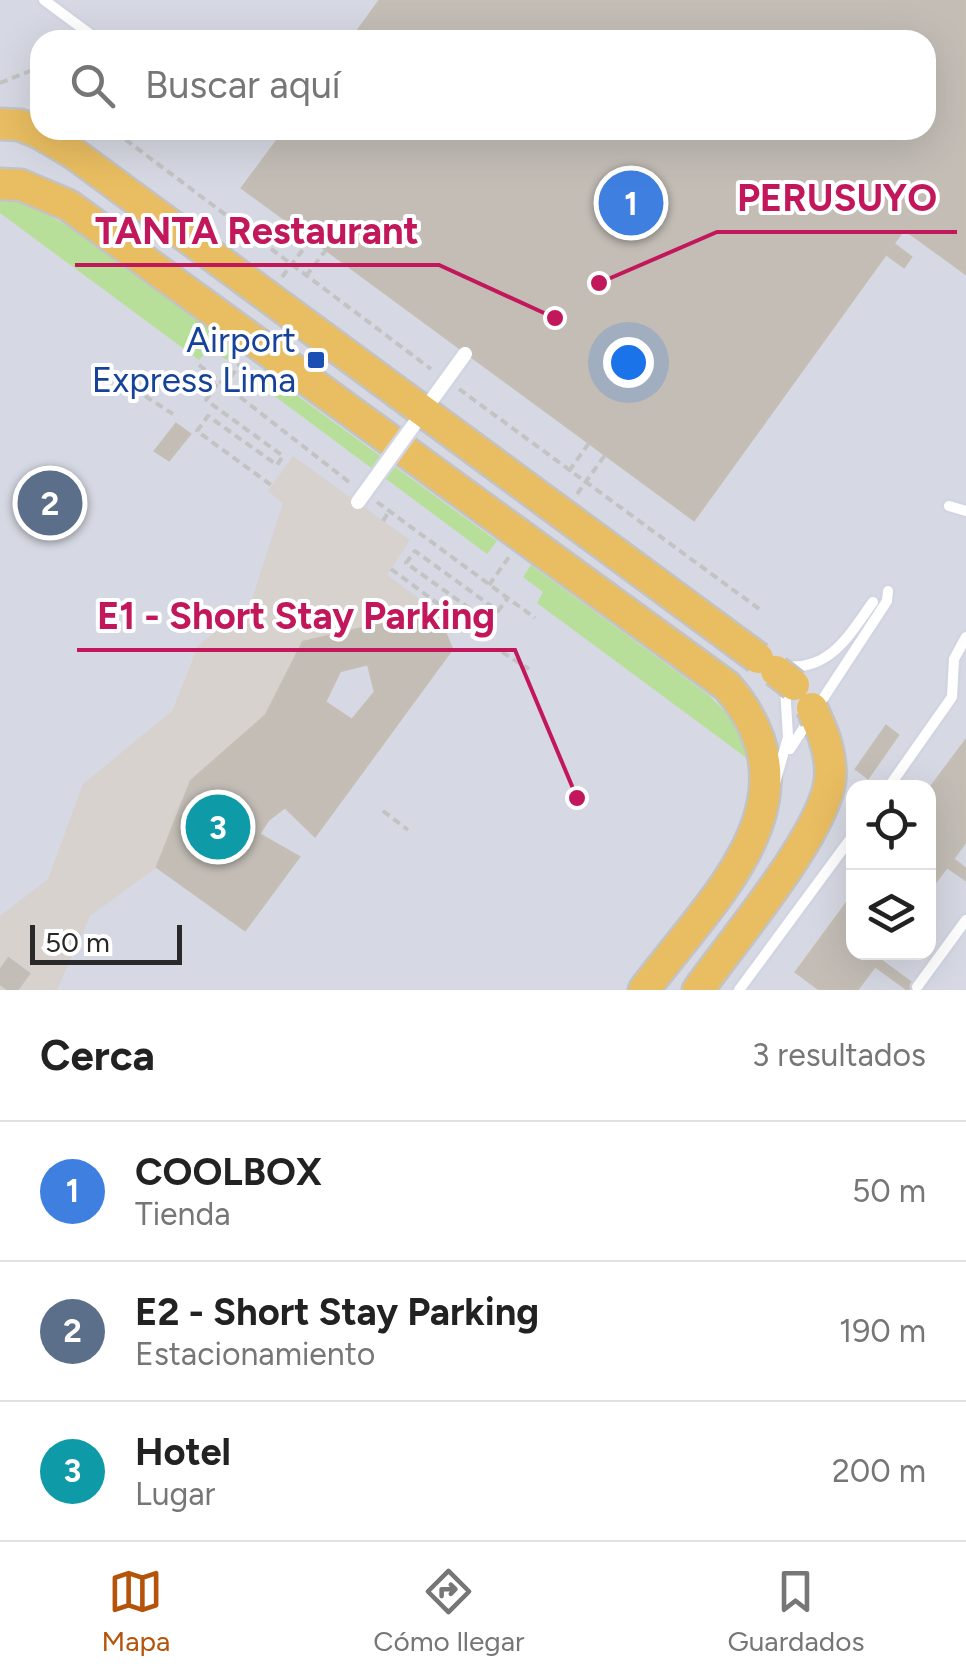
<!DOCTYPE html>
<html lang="es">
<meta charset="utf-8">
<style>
:root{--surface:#fff;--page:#f2f2f2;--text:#222;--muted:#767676;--line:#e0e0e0;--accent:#b45309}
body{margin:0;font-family:Figtree,sans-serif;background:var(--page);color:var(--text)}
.controls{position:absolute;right:30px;bottom:30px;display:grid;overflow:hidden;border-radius:20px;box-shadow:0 10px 40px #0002}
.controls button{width:90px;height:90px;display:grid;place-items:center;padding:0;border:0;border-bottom:2px solid var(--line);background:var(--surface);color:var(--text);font:50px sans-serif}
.scale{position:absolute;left:30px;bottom:25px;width:152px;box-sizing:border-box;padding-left:10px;border:5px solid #292929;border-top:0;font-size:28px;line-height:35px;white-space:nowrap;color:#292929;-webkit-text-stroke:8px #fff;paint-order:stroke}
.you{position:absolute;left:628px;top:362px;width:35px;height:35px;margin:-25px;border:8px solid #fff;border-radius:50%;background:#1a73e8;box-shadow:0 0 0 15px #1a73e833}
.badge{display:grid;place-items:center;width:65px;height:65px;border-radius:50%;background:var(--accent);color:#fff;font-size:32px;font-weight:700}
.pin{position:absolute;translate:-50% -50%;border:5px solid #fff;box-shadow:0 2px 10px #0006}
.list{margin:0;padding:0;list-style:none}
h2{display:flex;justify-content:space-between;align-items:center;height:130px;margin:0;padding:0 40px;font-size:42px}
h2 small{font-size:32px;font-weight:400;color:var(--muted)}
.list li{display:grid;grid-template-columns:65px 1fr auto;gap:30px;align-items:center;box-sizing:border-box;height:140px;padding:0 40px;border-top:2px solid var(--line)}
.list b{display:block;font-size:38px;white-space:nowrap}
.list p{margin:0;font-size:32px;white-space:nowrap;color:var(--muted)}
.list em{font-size:32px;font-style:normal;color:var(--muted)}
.icon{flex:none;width:55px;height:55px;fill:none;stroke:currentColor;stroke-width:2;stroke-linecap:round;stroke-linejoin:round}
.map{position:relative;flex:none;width:966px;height:990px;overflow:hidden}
.search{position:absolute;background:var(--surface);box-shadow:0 10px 40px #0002;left:30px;right:30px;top:30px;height:110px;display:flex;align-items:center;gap:25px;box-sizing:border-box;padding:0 35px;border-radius:30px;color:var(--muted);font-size:38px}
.sheet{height:550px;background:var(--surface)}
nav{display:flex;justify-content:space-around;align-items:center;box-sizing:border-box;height:140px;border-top:2px solid var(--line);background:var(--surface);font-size:28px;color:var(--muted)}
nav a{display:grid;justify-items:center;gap:5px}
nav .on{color:var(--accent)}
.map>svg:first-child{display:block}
</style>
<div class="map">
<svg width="966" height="990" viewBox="0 0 966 990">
<rect width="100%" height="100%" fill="#eae2db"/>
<!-- airport -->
<path fill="#d6d9e3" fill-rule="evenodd" d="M0 0H966V990H0ZM40 40H926V130H40ZM854 788H928V952H854Z"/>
<!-- green -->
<path fill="#b7df99" d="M0 198C60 204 181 309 234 348L227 360 209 348 199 360 0 213Z
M265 372 497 541 487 554 257 383Z
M531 565 710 696 739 727 748 759 537 603 543 592 523 577Z"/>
<!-- plaza -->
<path fill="#d7d2cd" d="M293 456 410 540 387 575 436 611 303 642 263 722 191 781 157 867 90 916 57 990H0V916L48 879 83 784 172 711 198 646 251 602 283 503 268 491Z"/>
<!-- building -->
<path fill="#c3bdb6" stroke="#c5beb5" stroke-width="2.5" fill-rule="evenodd" d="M380 0H966V274L904 229 694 520 242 188 285 130H926V40H351Z
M894 244 911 257 904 267 886 254Z
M176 424 190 434 169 460 155 451Z
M436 611 452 649 354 783 266 715 303 642ZM368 664 375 692 352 720 325 702 340 671Z
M266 715 354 783 315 836 285 807 268 820 259 834 299 857 245 930 157 867 191 781Z
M886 726 898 735 868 778 856 769Z
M966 740V841L953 859 966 869V880L947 867 928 892V791Z
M854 893V952H884L879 959 921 990H908L875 966 857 990H820L796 972Z"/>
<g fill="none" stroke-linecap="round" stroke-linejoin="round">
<!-- secondary-tunnel -->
<path stroke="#c3bdb7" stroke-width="28" stroke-dasharray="28 14" stroke-linecap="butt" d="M0 968 30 990"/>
<defs>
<path id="service" d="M44 0 98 40
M949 506 966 511
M783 666C830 672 849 635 873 602
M790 749 887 601 888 591
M775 783 788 737 785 687
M888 788 952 697 954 659 966 637
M917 987 966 920
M739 990 854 834"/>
<path id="primary" d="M0 124 20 125
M39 133 73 153
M0 184 21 185 68 205 727 686C825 800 713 897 644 990
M698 990C731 943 824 834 830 780 832 761 826 738 817 720"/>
</defs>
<!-- service casing -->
<use href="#service" stroke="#d0d5e1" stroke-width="15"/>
<!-- primary casing -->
<use href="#primary" stroke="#c3c3c3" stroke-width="35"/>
<!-- path -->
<path stroke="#c3c3c3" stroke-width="4" stroke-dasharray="8 5" stroke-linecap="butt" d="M0 83 40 67
M127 130 122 137 431 369
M306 276 326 250
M199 365 349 482
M217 384 206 400 283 456 277 465 208 416 197 431 271 485
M223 388 240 364
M459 389 762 611
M145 396 173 414
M569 471 589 443
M377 502 535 618
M383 521 389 511
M391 569 467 625 476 613 406 563 415 551 498 611 507 599
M489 585 509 557
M502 652 529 669
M383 811 408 830"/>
<!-- service -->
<use href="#service" stroke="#fff" stroke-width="10"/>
<!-- primary -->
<use href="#primary" stroke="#e9bd61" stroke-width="30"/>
<defs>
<path id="pedestrian-bridge" d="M358 502 465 354"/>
<path id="primary-bridge" d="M20 125 39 133
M73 153 758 658
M776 671 794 685
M812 708 817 720"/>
</defs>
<!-- pedestrian-bridge casing -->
<use href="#pedestrian-bridge" stroke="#d0d5e1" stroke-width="19" stroke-linecap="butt"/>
<!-- primary-bridge casing -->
<use href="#primary-bridge" stroke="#c3c3c3" stroke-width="35" stroke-linecap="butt"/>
<!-- path-bridge -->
<path stroke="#c3c3c3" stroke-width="4" stroke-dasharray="8 5" stroke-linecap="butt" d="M282 277 311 239
M577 494 605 455"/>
<!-- pedestrian-bridge -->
<use href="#pedestrian-bridge" stroke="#fff" stroke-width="14"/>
<!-- primary-bridge -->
<use href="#primary-bridge" stroke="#e9bd61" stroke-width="30"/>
</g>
<!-- markers -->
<rect fill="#1a4fb4" stroke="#fff" stroke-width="4" x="306" y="350" width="20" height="20" rx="5"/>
<g text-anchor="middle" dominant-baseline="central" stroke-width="8" stroke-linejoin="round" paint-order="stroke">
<!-- transit labels -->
<g font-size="35" fill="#164399" stroke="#fff" text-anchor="end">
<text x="296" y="340">Airport<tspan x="296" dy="40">Express Lima</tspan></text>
</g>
</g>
<!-- callouts -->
<path fill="none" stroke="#c2185b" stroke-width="4" d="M599 283L717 232H957M555 318L439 265H75M577 798L515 650H77"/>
<g fill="#c2185b" stroke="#fff" stroke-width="4">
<circle cx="599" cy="283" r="10"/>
<circle cx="555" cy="318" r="10"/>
<circle cx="577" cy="798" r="10"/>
</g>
<g font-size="38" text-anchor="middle" font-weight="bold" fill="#c2185b" stroke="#fff" stroke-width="8" stroke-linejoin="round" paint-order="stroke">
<text x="837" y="211">PERUSUYO</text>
<text x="257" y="244">TANTA Restaurant</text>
<text x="296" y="629">E1 - Short Stay Parking</text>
</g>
</svg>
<div class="controls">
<button><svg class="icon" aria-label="locate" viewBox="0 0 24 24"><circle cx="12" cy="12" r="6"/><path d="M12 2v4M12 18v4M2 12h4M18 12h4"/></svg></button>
<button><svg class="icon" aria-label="layers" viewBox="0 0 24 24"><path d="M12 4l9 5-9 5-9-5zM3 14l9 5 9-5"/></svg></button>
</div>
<div class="scale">50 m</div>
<div class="you"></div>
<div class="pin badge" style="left:631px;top:203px;background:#3f7fe0">1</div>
<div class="pin badge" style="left:50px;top:503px;background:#5c6f8a">2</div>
<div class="pin badge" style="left:218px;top:827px;background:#0f9aa8">3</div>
<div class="search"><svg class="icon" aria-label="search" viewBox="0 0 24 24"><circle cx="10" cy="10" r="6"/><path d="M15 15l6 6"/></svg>Buscar aquí</div>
</div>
<section class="sheet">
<h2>Cerca<small>3 resultados</small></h2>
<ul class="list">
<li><span class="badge" style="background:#3f7fe0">1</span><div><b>COOLBOX</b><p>Tienda</p></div><em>50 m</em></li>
<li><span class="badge" style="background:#5c6f8a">2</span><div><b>E2 - Short Stay Parking</b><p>Estacionamiento</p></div><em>190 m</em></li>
<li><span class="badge" style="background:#0f9aa8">3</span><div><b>Hotel</b><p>Lugar</p></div><em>200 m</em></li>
</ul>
</section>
<nav>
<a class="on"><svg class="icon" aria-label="map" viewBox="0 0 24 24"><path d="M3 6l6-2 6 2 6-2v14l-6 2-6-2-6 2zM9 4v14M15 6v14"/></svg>Mapa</a>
<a><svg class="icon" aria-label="directions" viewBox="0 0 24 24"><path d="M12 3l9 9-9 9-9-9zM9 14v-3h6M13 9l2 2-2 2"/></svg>Cómo llegar</a>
<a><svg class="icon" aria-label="saved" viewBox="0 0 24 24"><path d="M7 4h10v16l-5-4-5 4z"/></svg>Guardados</a>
</nav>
